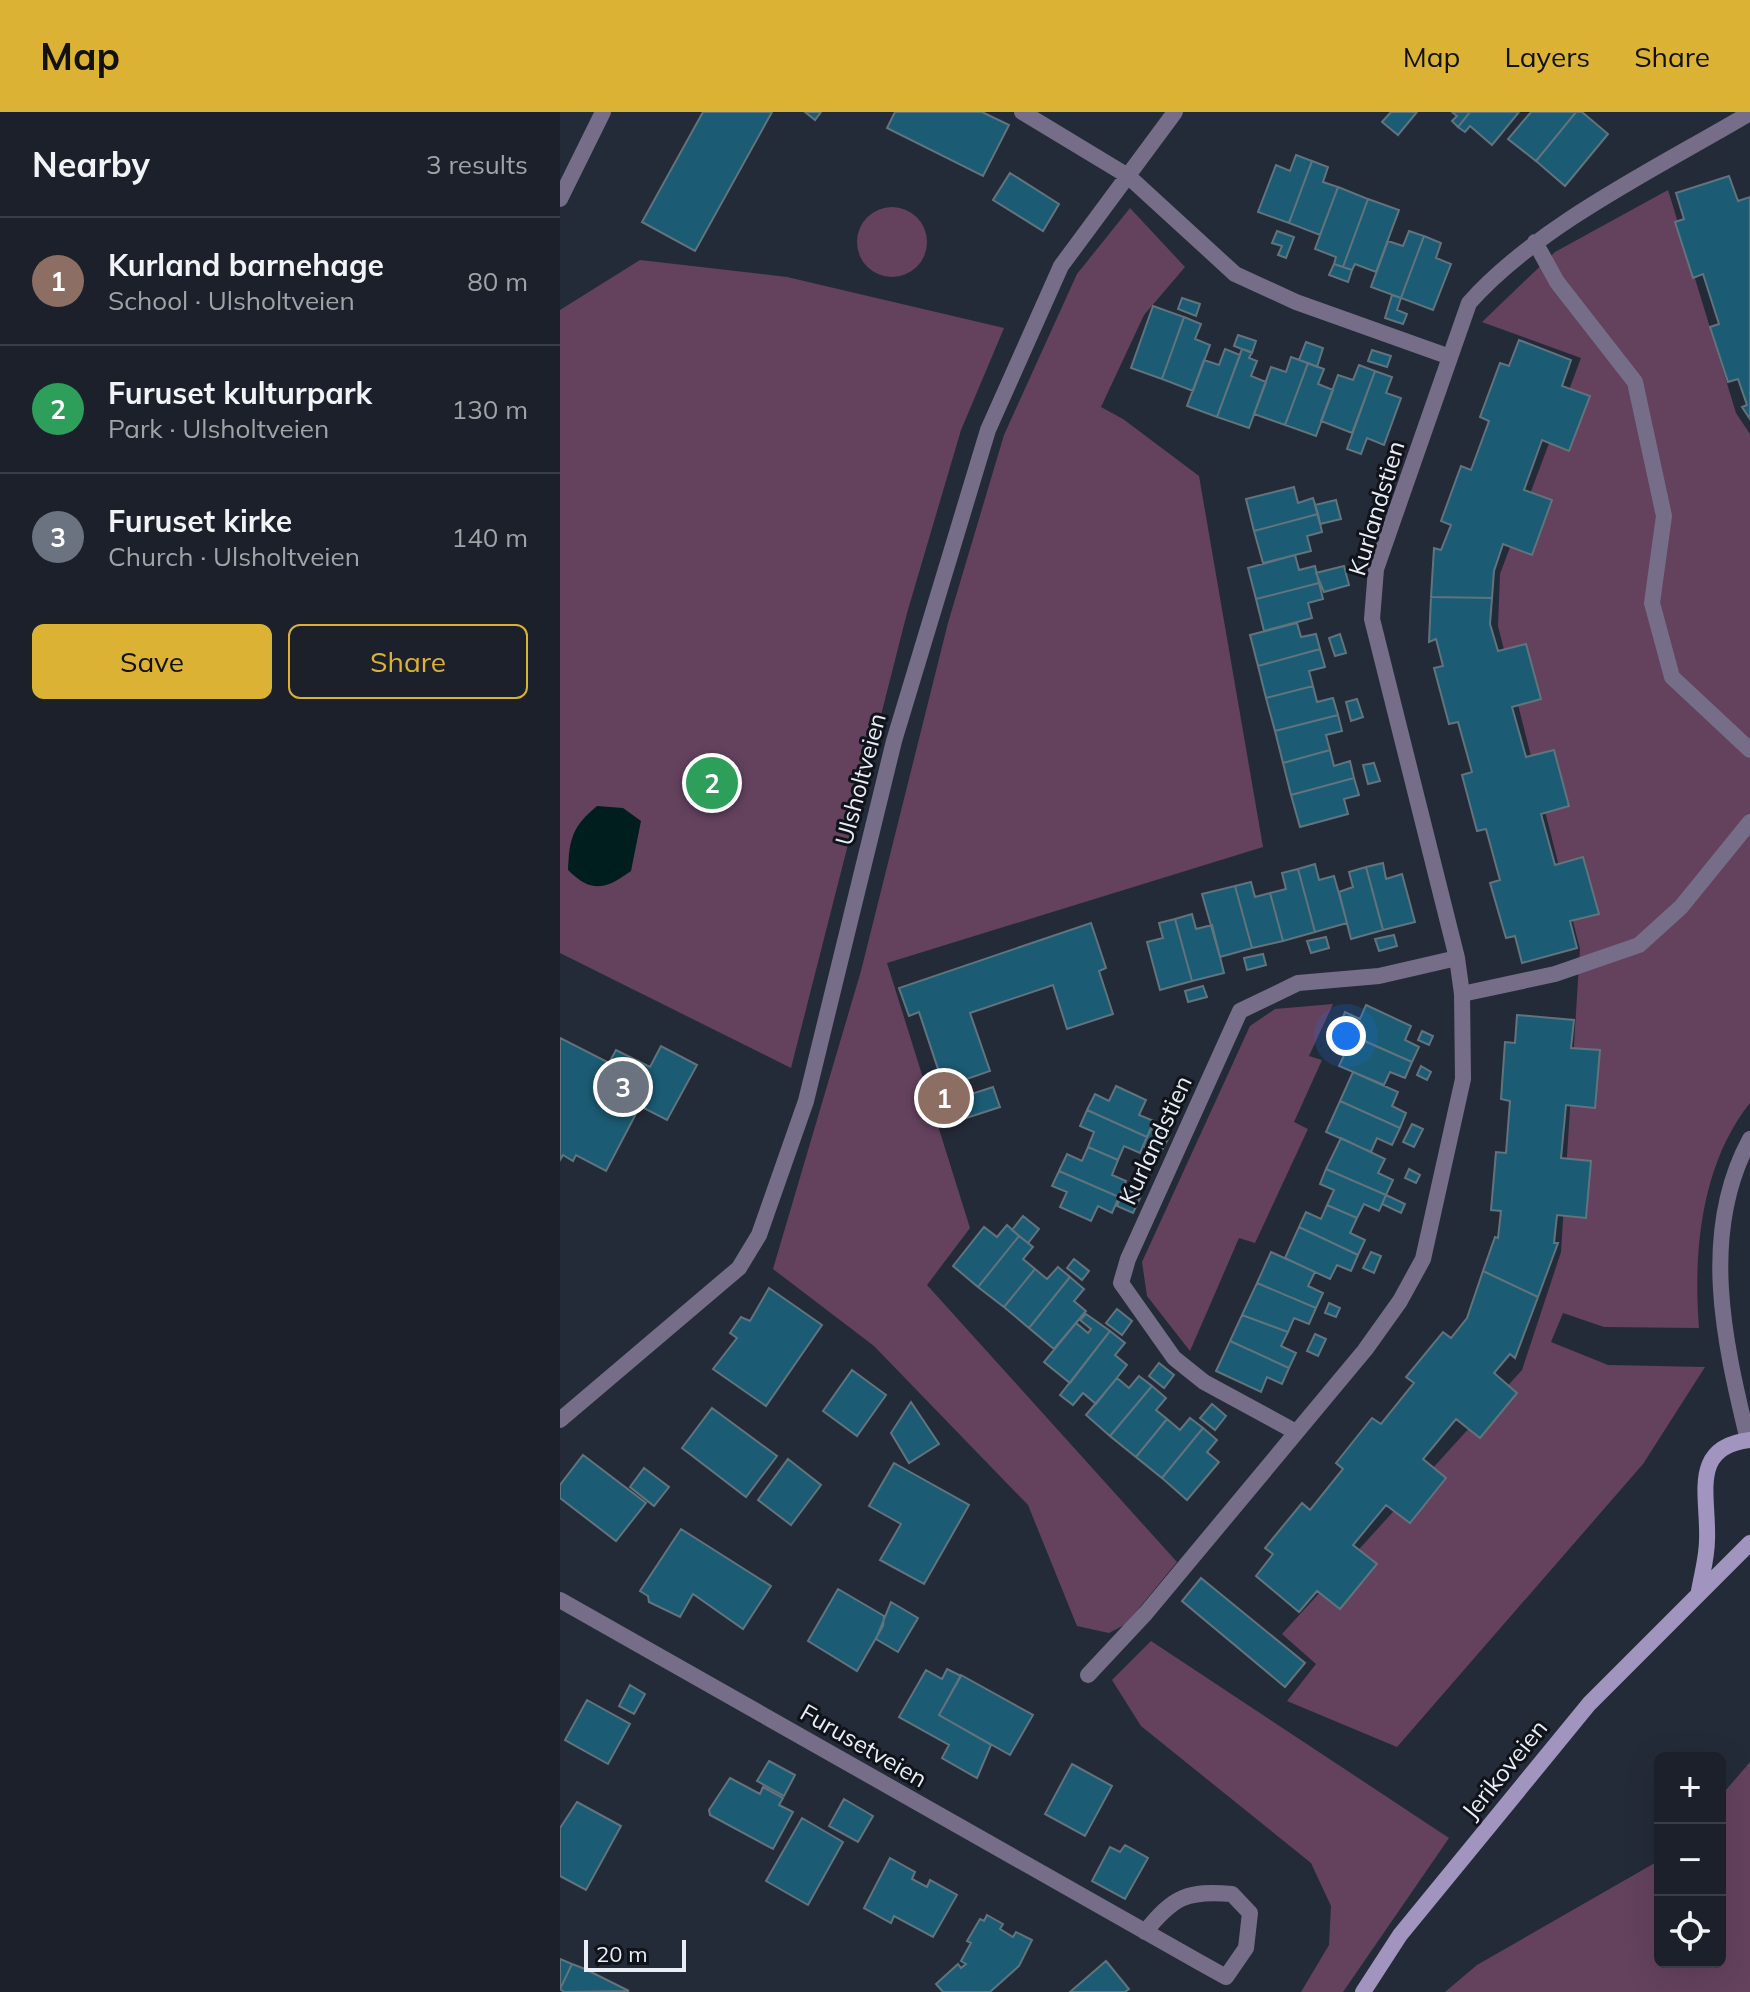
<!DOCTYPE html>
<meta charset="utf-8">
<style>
:root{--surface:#1b202a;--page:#242832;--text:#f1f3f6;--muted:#a0a3a8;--line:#393e47;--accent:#dbb233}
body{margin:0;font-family:Mulish,sans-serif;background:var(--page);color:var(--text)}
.controls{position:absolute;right:24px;bottom:24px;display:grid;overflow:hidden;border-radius:12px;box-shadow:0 8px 32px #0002}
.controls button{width:72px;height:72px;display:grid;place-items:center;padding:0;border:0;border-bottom:2px solid var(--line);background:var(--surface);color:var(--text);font:40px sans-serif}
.scale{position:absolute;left:24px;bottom:20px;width:102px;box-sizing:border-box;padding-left:8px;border:4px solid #e8edf6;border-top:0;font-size:22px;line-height:28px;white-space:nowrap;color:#e8edf6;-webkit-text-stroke:6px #101319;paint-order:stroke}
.you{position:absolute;left:786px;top:924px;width:28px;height:28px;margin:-20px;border:6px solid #fff;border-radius:50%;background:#1a73e8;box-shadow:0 0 0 12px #1a73e833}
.badge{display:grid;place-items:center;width:52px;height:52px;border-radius:50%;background:var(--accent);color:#fff;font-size:26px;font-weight:700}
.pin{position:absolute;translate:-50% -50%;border:4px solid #fff;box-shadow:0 2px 8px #0006}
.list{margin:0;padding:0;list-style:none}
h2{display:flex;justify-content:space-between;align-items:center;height:104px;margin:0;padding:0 32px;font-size:34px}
h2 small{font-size:26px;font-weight:400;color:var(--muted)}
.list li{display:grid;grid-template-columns:52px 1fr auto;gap:24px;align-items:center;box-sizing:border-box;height:128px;padding:0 32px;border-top:2px solid var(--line)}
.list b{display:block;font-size:30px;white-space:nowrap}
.list p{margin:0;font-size:26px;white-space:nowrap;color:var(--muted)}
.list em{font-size:26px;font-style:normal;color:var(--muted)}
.actions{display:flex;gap:16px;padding:24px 32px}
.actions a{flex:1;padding:18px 0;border:2px solid var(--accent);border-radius:12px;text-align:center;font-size:28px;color:var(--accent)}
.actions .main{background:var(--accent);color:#111}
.icon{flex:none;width:44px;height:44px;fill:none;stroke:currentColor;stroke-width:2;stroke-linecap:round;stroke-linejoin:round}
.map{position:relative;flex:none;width:1190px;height:1880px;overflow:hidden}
header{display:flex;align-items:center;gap:48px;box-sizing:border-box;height:112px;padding:0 40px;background:var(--accent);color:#111}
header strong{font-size:38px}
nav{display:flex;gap:44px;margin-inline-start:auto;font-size:28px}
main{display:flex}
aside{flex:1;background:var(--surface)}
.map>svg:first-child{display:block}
</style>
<header>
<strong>Map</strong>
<nav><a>Map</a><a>Layers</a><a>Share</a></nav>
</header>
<main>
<aside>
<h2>Nearby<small>3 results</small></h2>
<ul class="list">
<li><span class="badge" style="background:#8d6e63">1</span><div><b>Kurland barnehage</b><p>School · Ulsholtveien</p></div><em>80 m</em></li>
<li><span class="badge" style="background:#2e9e5b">2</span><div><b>Furuset kulturpark</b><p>Park · Ulsholtveien</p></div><em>130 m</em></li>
<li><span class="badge" style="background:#6b7280">3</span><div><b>Furuset kirke</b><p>Church · Ulsholtveien</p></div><em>140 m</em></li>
</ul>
<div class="actions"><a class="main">Save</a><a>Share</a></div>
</aside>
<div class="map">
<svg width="1190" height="1880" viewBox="0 0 1190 1880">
<rect width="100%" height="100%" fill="#242b38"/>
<!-- green -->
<path fill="#64425e" d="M1108 78 1176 301 1190 322V991C1141 1052 1133 1141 1139 1216L1044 1215 1003 1201 991 1230 1048 1253 1145 1255 1083 1352 837 1635 727 1589 756 1552 722 1522 962 1258 1001 1140 1020 837 938 514 940 462 1021 246 922 210 995 140Z
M297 130a35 35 0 1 1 70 0a35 35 0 1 1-70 0Z
M570 96 625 155 584 203 541 295 563 307 639 364 703 735 327 851 410 1116 367 1173 617 1450 566 1512 549 1521 517 1514 468 1393 314 1234 213 1157 301 859 388 511 444 323 517 162Z
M80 148 227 165 444 216 401 318 347 501 231 956 0 841V198Z
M773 892 749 944 762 948 734 1010 748 1017 695 1131 679 1126 630 1239 587 1184 582 1150 690 914 715 897Z
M591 1529 889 1726 783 1880H741L769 1833 771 1794 751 1751 581 1614 552 1568Z
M1190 1650V1880H885L917 1853 1100 1748V1850H1160V1685Z"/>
<!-- water -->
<path fill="#001e1e" d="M37 694 63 696 81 709 71 759C46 777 32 782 8 758 9 726 13 714 37 694Z"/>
<!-- building -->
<path fill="#1b5b74" stroke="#61747d" stroke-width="2" d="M143 0H212L135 139 82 110Z
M245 0H261L255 8Z
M335 0H422L449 13 423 64 327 16Z
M831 0H857L838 23 822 10Z
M892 0H910L898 15 892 9 897 4Z
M910 0H959L932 33 910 14 905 20 898 15Z
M971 0H1016L976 49 948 27Z
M1016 0H1022L1048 22 1005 74 976 49Z
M736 43 752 49 729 111 698 100 716 53 730 59Z
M752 49 768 55 763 70 778 75 760 123 729 111Z
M450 61 499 92 483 119 433 88Z
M1169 64 1178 89 1190 85V307L1182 295 1187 293 1178 267 1168 270 1150 215 1159 212 1143 162 1133 166 1115 110 1124 107 1116 81Z
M778 75 808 87 783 155 774 152 776 145 755 137Z
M808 87 839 98 816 160 795 152 792 158 783 155Z
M717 119 734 125 726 146 718 143 722 134 712 131Z
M849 119 864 124 841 186 811 175 828 129 843 134Z
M864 124 881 131 876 146 891 152 873 198 841 186Z
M774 152 792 158 788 170 769 163Z
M832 183 841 186 837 198 847 202 843 212 825 206Z
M622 186 640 192 636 204 618 197Z
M593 194 624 205 602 267 571 256Z
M624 205 641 212 635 227 650 233 633 279 602 267Z
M678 223 696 229 692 241 674 234Z
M959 228 1011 248 1002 274 1030 284 1009 339 982 328 964 378 992 388 972 443 943 432 934 459 932 486 871 485 874 436 881 438 891 413 881 409 901 354 911 358 929 309 920 305 940 251 949 254Z
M746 230 763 236 757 255 739 248Z
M665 237 680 243 657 305 627 294 644 248 659 253Z
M682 237 692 240 689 246 697 249 691 264 706 270 689 316 657 305Z
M812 238 831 244 827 255 808 249Z
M731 245 748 251 725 313 694 302 711 255 726 260Z
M748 251 764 257 758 272 773 278 756 324 725 313Z
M799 253 815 259 792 321 761 309 778 263 793 268Z
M815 259 832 265 826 281 841 286 824 333 807 326 801 342 787 337Z
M734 375 738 391 753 386 758 402 694 419 686 387Z
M776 388 781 407 760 412 755 393Z
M758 402 762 420 747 424 751 439 703 451 694 419Z
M735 443 739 458 755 454 759 471 696 487 688 456Z
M784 454 789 473 764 480 756 461Z
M759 471 763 487 748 491 752 506 704 519 696 487Z
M871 485 932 486 930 512 938 539 966 532 981 587 952 595 966 645 994 638 1009 694 981 702 995 753 1023 745 1039 802 1010 809 1017 836 962 851 955 824 946 826 930 771 940 768 926 717 917 719 902 663 912 660 898 610 889 612 874 556 883 554 876 527 869 530Z
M737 511 741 525 756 522 760 537 698 554 690 523Z
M780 522 786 541 775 544 769 526Z
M760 537 765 555 749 559 753 574 706 586 698 554Z
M753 574 757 590 773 586 778 603 715 619 706 586Z
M797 587 803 605 791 609 786 590Z
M778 603 782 619 766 623 770 638 723 651 715 619Z
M770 638 774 654 790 649 794 666 731 683 723 651Z
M814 651 820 669 808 672 803 653Z
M794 666 799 683 784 687 788 702 740 715 731 683Z
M823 751 826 767 842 762 855 810 823 818 806 755Z
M755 752 759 768 774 764 787 811 755 820 738 757Z
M806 755 823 818 791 827 779 780 793 775 789 760Z
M738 757 755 820 723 829 710 781 726 777 722 761Z
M691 770 695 785 710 781 723 829 692 836 675 774Z
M675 774 692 836 660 845 642 782Z
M632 802 636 817 652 813 664 861 632 869 615 807Z
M615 807 632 869 600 878 587 830 603 826 599 811Z
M531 811 546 856 539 859 553 902 507 917 493 873 410 901 430 959 384 975 359 900 349 904 339 876Z
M834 823 837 834 819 839 815 827Z
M766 825 769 836 751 841 747 829Z
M703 842 706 853 687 858 684 846Z
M643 874 647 885 628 890 625 879Z
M806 893 851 914 845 928 859 935 852 950 778 917 785 900 800 907Z
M957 903 1014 908 1011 936 1040 938 1035 996 1006 993 1001 1046 1031 1049 1026 1106 997 1103 994 1131H998L978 1185 923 1159 935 1125 938 1126 941 1099 931 1098 936 1040 946 1041 950 989 941 987 945 930 955 931Z
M862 919 873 924 869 933 858 928Z
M793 924 852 950 845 966 830 960 824 973 779 954Z
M0 926 49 951 56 938 90 955 101 934 137 953 107 1008 80 994 46 1059 16 1043 13 1049 3 1043 0 1048Z
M861 954 871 960 867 968 857 963Z
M793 960 838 980 832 994 846 1001 840 1016 780 989Z
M556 974 586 988 579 1003 594 1009 587 1025 527 998 535 982 549 989Z
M433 975 440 995 397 1009 390 989Z
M780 989 840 1016 832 1033 817 1026 811 1040 766 1020Z
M527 998 587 1025 580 1041 564 1034 558 1048 528 1035 534 1020 520 1014Z
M852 1012 863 1017 854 1035 843 1030Z
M591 1017 609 1025 600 1042 583 1034Z
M781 1026 825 1047 818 1061 833 1068 826 1083 766 1057Z
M528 1035 558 1048 552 1063 566 1069 559 1085 499 1059 507 1042 522 1049Z
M766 1057 826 1083 819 1099 804 1092 797 1106 767 1093 774 1078 760 1072Z
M849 1057 860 1063 856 1071 845 1066Z
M499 1059 559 1085 552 1101 538 1094 531 1109 500 1095 507 1080 492 1074Z
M564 1076 581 1084 573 1101 557 1094Z
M826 1083 845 1092 841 1101 822 1092Z
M767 1093 797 1106 790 1121 805 1128 798 1143 739 1115 746 1100 761 1107Z
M463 1104 479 1117 468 1131 452 1118Z
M447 1113 459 1124 418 1175 393 1154 424 1115 437 1125Z
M739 1115 798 1143 791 1159 777 1153 770 1167 725 1146Z
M459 1124 473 1135 463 1147 475 1157 444 1195 418 1175Z
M711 1140 755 1160 748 1174 763 1181 756 1196 697 1171Z
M811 1140 821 1144 814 1161 803 1156Z
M514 1147 529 1159 522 1168 507 1156Z
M498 1155 510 1165 469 1216 444 1195 475 1157 487 1167Z
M923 1159 978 1185 955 1246 950 1242 934 1261 957 1281 920 1326 896 1307 863 1347 886 1366 850 1411 826 1393 793 1433 817 1452 780 1497 757 1479 739 1500 696 1464 713 1442 705 1436 742 1391 750 1398 783 1357 776 1351 812 1306 821 1312 854 1271 846 1265 883 1220 891 1226 907 1206Z
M510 1165 524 1177 514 1189 526 1199 494 1237 469 1216Z
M697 1171 756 1196 749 1212 734 1206 728 1220 682 1203Z
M209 1176 262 1213 206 1294 153 1257 177 1226 170 1221 181 1205 190 1209Z
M769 1191 780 1196 776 1205 765 1201Z
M557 1197 572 1209 562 1223 546 1211Z
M526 1202 550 1219 510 1271 484 1250 516 1211 528 1221 531 1217 520 1208Z
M682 1203 728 1220 721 1234 736 1241 729 1256 670 1229Z
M550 1219 565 1231 555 1243 567 1253 536 1292 523 1281 513 1293 500 1283Z
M755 1222 766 1227 758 1244 747 1239Z
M670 1229 729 1256 722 1272 707 1265 701 1280 656 1259Z
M599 1251 614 1263 604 1276 589 1264Z
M292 1258 326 1283 297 1324 263 1299Z
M579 1264 592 1274 550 1324 526 1303 557 1266 569 1276Z
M592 1274 606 1286 596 1298 607 1307 576 1345 550 1324Z
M351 1290 379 1332 349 1351 331 1321Z
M652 1292 666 1304 655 1318 640 1306Z
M152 1296 217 1344 186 1385 122 1336Z
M630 1306 643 1316 602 1366 576 1345 607 1307 620 1318Z
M643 1316 657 1328 647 1340 659 1350 627 1388 602 1366Z
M23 1343 86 1391 56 1429 0 1386V1373Z
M228 1347 261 1373 231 1413 198 1388Z
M334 1351 409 1393 364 1472 320 1448 341 1412 309 1394Z
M84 1356 109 1375 94 1394 70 1375Z
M121 1417 211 1474 183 1517 133 1482 120 1505 89 1490 88 1484 80 1479Z
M641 1466 745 1551 725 1575 622 1489Z
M278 1477 324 1504 323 1514 297 1559 248 1529Z
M331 1490 358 1506 338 1540 316 1527Z
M387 1557 401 1564 379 1603 431 1633 417 1666 382 1646 389 1633 339 1605 366 1558 382 1567Z
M401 1563 473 1603 450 1643 379 1603Z
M70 1573 85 1582 74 1602 59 1594Z
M27 1588 70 1612 48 1652 5 1628Z
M209 1649 235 1663 224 1684 197 1669Z
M512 1652 552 1674 525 1724 485 1702Z
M170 1666 200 1682 203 1675 223 1686 219 1693 233 1700 213 1737 150 1703 149 1698Z
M284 1687 313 1704 298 1730 269 1714Z
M17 1690 61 1714 26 1778 0 1764V1716Z
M242 1706 283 1730 248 1793 206 1769Z
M565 1733 588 1746 565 1787 532 1769 550 1735 560 1740Z
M330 1746 355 1760 352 1767 367 1775 370 1768 397 1783 373 1825 334 1804 331 1811 304 1796Z
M427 1803 443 1812 440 1817 453 1825 456 1820 472 1828 459 1854 430 1880H383L376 1872 398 1852 401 1856 406 1852 401 1849 411 1831 407 1829 420 1807 424 1809Z
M0 1847 12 1852 0 1877Z
M546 1849 569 1877 565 1880H510Z
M12 1852 25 1857 69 1879 4 1880 0 1877Z"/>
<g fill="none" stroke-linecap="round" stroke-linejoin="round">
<!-- lane -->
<path stroke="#766e89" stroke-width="16" d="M1188 1328C1164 1229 1139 1121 1190 1027"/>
<!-- street -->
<path stroke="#766e89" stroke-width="16" d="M462 0 568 64 675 162 736 190 890 245
M0 87 43 0
M975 130 997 170 1075 270 1104 404 1092 491 1112 565 1190 638
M902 882 995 862 1079 833 1121 795 1190 710
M0 1308 179 1156 199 1123 246 989 334 629 428 318 501 154 615 0
M736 1320 644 1270 614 1246 561 1171 568 1147 680 899 738 871 819 864 897 846
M0 1488 639 1850 666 1865 686 1836 690 1801 672 1782C627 1778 613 1785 585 1820
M528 1563 586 1501 805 1238 840 1189 863 1147 903 967 902 882 897 846 812 507 816 457 909 191C978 113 1099 55 1190 1"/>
<!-- secondary -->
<path stroke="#a194bf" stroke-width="16" d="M1139 1479C1142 1462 1147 1445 1147 1428 1149 1384 1129 1335 1190 1328
M803 1880 840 1823 1029 1592 1190 1431"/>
</g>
<g text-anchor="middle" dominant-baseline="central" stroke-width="6" stroke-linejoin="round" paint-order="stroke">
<!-- street labels -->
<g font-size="24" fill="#e8edf6" stroke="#101319">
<text transform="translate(816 396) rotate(-73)">Kurlandstien</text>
<text transform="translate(300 667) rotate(-75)">Ulsholtveien</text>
<text transform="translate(595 1028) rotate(-65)">Kurlandstien</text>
<text transform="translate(304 1633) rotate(30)">Furusetveien</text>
<text transform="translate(944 1657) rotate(-51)">Jerikoveien</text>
</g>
</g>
</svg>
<div class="controls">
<button>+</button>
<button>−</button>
<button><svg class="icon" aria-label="locate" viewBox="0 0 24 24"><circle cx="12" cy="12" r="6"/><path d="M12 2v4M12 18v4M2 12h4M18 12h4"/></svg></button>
</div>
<div class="scale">20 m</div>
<div class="you"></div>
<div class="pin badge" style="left:384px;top:986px;background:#8d6e63">1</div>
<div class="pin badge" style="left:152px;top:671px;background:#2e9e5b">2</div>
<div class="pin badge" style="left:63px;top:975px;background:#6b7280">3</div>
</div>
</main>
